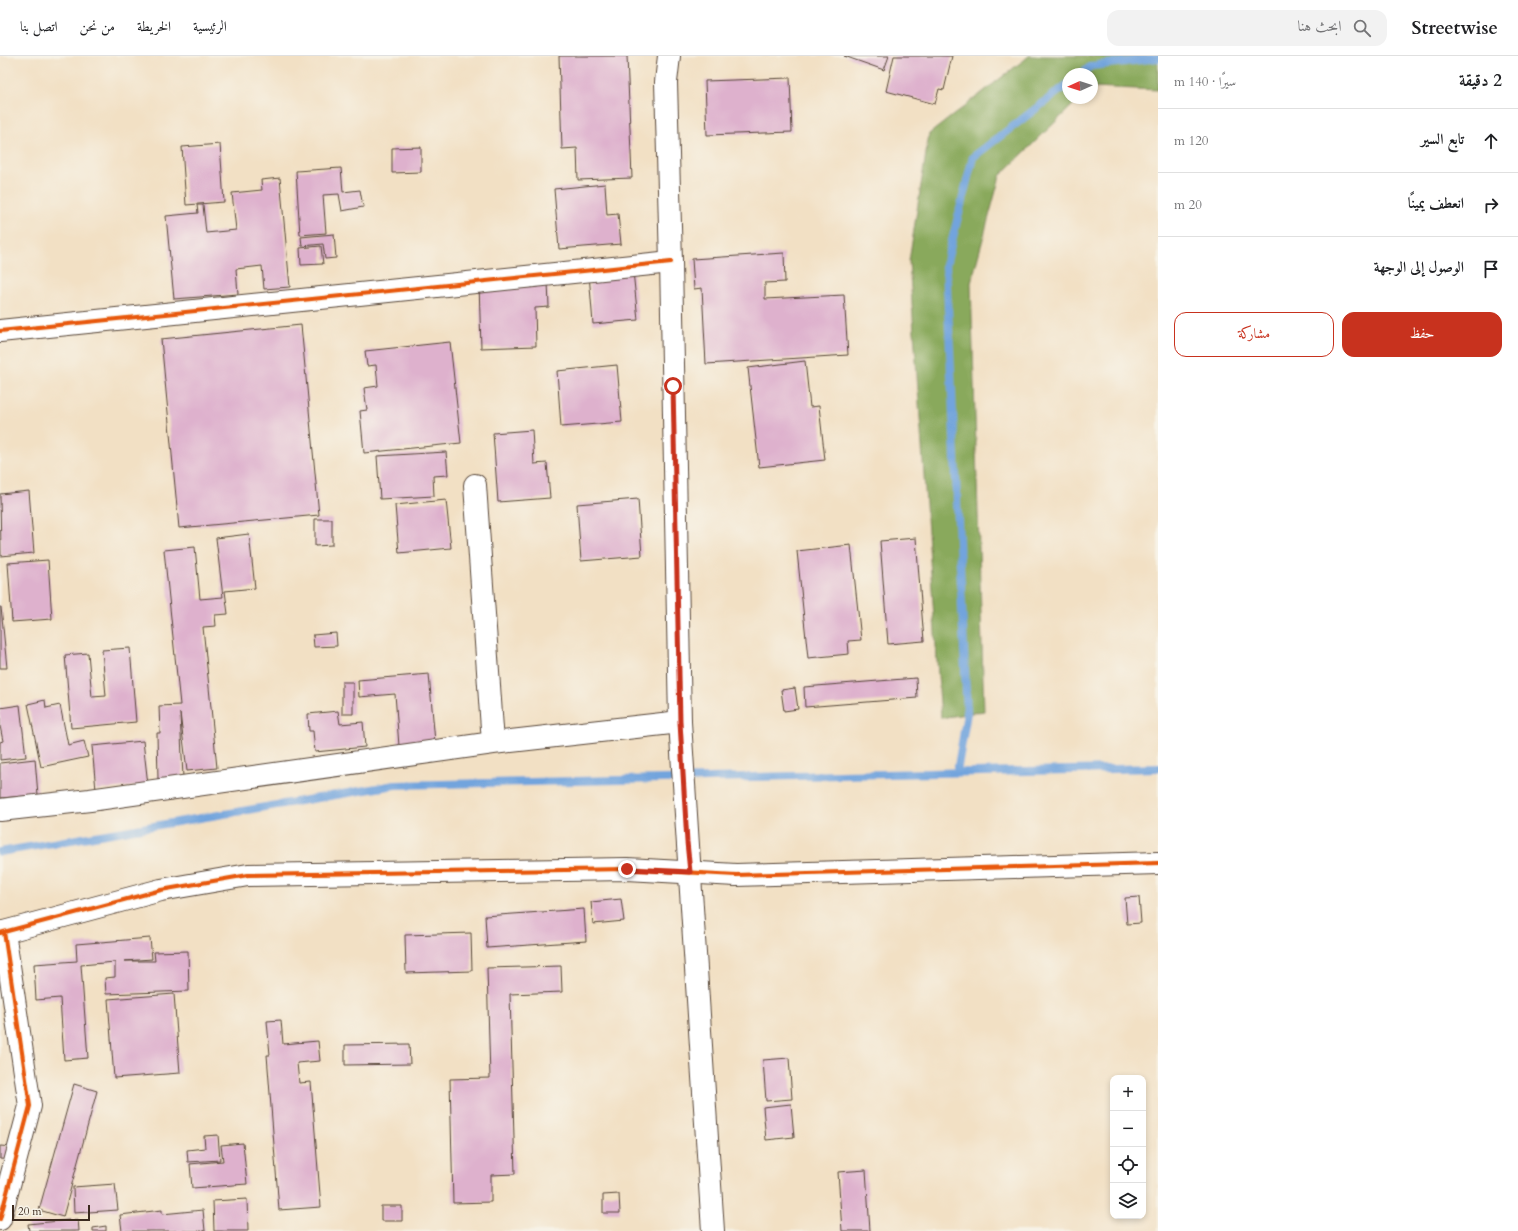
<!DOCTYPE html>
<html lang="ar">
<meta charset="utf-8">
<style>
:root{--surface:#fff;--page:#f2f2f2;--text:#202124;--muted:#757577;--line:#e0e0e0;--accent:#c8321e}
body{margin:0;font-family:Cardo,Amiri,serif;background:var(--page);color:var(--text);direction:rtl}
.controls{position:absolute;right:12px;bottom:12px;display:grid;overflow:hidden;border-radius:8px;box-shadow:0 2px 6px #0003}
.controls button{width:36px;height:36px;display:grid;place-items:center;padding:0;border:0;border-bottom:1px solid var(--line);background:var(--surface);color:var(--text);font:20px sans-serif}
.compass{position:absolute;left:1062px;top:12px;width:36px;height:36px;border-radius:50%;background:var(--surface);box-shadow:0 2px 6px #0003;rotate:267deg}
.scale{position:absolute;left:12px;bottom:10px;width:78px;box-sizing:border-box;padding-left:4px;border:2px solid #3b2a1e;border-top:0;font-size:11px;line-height:14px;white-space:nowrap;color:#3b2a1e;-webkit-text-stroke:3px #f7f3e8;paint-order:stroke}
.stop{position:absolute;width:12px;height:12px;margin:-9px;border:3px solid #c8321e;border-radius:50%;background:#fff}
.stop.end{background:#c8321e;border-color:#fff;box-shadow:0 1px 4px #0008}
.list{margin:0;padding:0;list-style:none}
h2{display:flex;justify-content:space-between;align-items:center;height:52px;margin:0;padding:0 16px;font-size:17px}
h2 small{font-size:13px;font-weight:400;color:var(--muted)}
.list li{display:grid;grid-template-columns:26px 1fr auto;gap:12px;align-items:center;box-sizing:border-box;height:64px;padding:0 16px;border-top:1px solid var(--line)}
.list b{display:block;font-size:15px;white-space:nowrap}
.list em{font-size:13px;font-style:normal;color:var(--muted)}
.actions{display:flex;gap:8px;padding:12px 16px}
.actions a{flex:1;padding:9px 0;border:1px solid var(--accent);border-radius:12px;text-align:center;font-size:14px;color:var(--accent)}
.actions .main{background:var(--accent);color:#fff}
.icon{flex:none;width:22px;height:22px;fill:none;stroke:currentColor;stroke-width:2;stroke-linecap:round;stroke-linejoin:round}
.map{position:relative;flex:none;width:1158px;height:1175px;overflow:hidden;direction:ltr}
header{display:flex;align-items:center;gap:24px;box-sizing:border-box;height:56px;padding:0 20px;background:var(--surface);border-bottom:1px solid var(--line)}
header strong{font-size:19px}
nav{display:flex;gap:22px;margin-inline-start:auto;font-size:14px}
.search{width:280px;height:36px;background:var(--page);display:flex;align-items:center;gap:10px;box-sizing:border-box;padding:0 14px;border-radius:12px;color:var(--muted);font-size:15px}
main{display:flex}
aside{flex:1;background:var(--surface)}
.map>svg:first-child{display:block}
</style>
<header>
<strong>Streetwise</strong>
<div class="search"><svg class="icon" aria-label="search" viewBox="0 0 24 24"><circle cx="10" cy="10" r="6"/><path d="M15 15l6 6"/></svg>ابحث هنا</div>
<nav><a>الرئيسية</a><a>الخريطة</a><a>من نحن</a><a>اتصل بنا</a></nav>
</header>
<main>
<aside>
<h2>2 دقيقة<small>سيرًا · 140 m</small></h2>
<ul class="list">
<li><svg class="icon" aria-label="ahead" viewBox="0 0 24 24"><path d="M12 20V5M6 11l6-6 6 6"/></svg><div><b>تابع السير</b></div><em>120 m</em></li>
<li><svg class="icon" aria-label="right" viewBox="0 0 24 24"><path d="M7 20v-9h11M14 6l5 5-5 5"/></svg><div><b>انعطف يمينًا</b></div><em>20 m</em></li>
<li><svg class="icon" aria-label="arrive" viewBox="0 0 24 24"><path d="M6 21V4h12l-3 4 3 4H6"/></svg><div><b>الوصول إلى الوجهة</b></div></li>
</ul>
<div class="actions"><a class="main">حفظ</a><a>مشاركة</a></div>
</aside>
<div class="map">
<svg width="1158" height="1175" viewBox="0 0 1158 1175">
<rect width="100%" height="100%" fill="#f7f3e8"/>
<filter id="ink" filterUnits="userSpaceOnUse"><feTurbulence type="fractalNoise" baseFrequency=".025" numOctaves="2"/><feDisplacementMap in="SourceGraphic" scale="8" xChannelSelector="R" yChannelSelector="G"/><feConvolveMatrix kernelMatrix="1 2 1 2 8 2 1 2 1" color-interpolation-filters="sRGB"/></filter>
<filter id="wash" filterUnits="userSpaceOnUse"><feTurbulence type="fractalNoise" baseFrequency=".012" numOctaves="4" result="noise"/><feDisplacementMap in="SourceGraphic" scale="16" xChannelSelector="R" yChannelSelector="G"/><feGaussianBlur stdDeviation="0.9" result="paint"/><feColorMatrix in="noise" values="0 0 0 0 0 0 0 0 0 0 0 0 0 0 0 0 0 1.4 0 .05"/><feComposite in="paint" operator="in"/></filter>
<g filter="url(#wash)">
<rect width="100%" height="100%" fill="#f2e0c4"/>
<!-- forest -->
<path fill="#89a95c" stroke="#626a3d" d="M1029 0H1158V34L1092 31V18H1068V42H1080L1000 120 971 227 984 655 941 662 909 205 929 78Z"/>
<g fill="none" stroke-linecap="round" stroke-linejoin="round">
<!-- stream -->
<path stroke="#72a4dd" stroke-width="8" d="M1081 18 1091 10 1158 2
M957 716 967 657 946 209 973 101 1068 28
M0 796 395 729 1158 712"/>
</g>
<g id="blocks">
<!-- building -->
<path fill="#deb1cd" d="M559 0H627L632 122 578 124 577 92 562 93Z
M844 0H889L884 14Z
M894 0H952L944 34 939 33 935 48 886 35Z
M790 22 792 76 707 79 705 25Z
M220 88 224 146 186 149 182 91Z
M421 91V116L392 117V92Z
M341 112 343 136 360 134 363 151 342 155 339 138 323 139 326 177 300 179 296 115Z
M280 122 290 231 264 233 262 210 236 213 238 238 174 243 166 160 198 157 197 149H203L206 177 236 174 232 137 262 134 261 124Z
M605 128 607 159 618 158 621 188 559 193 554 133Z
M334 178 336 202 325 203 323 188 302 190 301 181Z
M321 190 323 208 301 209 300 192Z
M784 197 785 226 765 227V243L844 239 848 299 706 308 702 232 694 233 692 203Z
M633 215 638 264 593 268 589 218Z
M548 226 549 251 535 252 536 290 481 292 479 228Z
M301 269 319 459 179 472 161 283Z
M450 286 461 387 364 397 360 355 367 354 364 332 378 330 376 309 367 310 365 295Z
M805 305 810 351 819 350 825 404 759 411 748 312Z
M617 309 622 366 561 371 557 315Z
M532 374 534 408 547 407 550 442 498 446 493 377Z
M446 396 448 419 433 420 434 440 380 443 377 400Z
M29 435 34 497 1 500 0 438Z
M638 443 642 500 581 505 577 448Z
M446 444 451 492 399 497 395 449Z
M315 463H332V489L315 490Z
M249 478 255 532 225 535 228 558 215 559 216 570 203 571 217 712 187 715 180 657 183 722 158 723 157 677H160L159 650 180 649 164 494 195 491 200 543 223 541 216 482Z
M916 482 924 585 888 588 880 485Z
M851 489 861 584 848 585 849 598 808 602 797 495Z
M48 504 52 563 12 566 8 507Z
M0 551H1L7 612H0Z
M336 577 337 590 314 591 313 579Z
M130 592 136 666 71 672 65 599 88 597 92 641 106 640 102 594Z
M429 618 435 686 399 690 395 638 359 641 358 624Z
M916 622 917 642 805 651 804 631Z
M342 626H353V658H342Z
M795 632 798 653 784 655 781 634Z
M45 644 46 652 60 649 68 689 84 685 88 701 41 711 28 648Z
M20 649 26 701 0 704V686L3 685 0 670V652Z
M338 655 340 668 363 666 365 691 315 696 313 675H309L308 658Z
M143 685 148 729 96 734 92 690Z
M35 703 38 739 0 742V707Z
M1139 841 1141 867 1127 868 1125 842Z
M621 843 624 865 593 868 591 846Z
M584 853 586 885 487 892 485 860Z
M471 877 472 915 406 917 405 879Z
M150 882 152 903 124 905H155L154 896 188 895 189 935 106 938 105 922 115 921V906L81 909 88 1002 64 1004 60 942 36 944 34 908 77 905 76 888Z
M561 910 562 936 510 938 515 1118 491 1119V1146L453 1147 450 1023 490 1022 487 912Z
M174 938 180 1017 114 1022 108 943Z
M281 964 283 988 318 985 320 1005 297 1007 299 1027 311 1026 321 1151 279 1154 267 999H270L267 965Z
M409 988 410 1008 345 1009V989Z
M789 1002 792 1043 766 1045 763 1004Z
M74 1028 97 1035 63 1161 39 1154Z
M791 1048 794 1081 766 1084 763 1051Z
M218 1079 220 1104 188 1106 187 1094 205 1092 204 1080Z
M243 1087 247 1128 192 1132 190 1108 223 1105 221 1089Z
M0 1090 13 1091 11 1104 0 1103Z
M866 1114 870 1175H842L838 1116Z
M115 1128 118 1154 74 1157 73 1131Z
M619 1138 620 1157H603V1139Z
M247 1143 248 1175H214L213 1145Z
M381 1150H402V1165H381Z
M162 1154V1158L203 1154 205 1175H122L120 1159Z
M78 1163 79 1175H29L28 1168Z
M106 1170V1175H93V1172Z"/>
</g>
</g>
<g filter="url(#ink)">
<use href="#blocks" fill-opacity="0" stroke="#564537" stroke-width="1"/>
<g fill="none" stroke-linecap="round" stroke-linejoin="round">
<defs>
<path id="minor" d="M0 275 671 206
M475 429 493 687
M0 754 90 744 493 687 680 666
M0 1163 30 1050 4 876"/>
<path id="tertiary" d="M0 877 161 834 248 819 627 813 736 819 1158 807"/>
<path id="secondary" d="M669 0 666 26 671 206 680 666 713 1175"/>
</defs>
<!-- minor casing -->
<use href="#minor" stroke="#564537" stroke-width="24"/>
<!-- tertiary casing -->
<use href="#tertiary" stroke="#564537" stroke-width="24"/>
<!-- secondary casing -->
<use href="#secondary" stroke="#564537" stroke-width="24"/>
<!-- minor -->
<use href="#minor" stroke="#fff" stroke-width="22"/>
<!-- tertiary -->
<use href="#tertiary" stroke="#fff" stroke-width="22"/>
<!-- secondary -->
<use href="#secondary" stroke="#fff" stroke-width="22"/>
<defs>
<path id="cycleway" d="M0 275 671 206
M0 877 161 834 248 819 627 813 736 819 1158 807
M0 1163 30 1050 4 876"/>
</defs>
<!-- cycleway casing -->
<use href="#cycleway" stroke="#f7f3e8" stroke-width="6"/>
<!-- cycleway -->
<use href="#cycleway" stroke="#e8590c" stroke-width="4"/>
</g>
</g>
<g fill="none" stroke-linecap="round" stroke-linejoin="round" filter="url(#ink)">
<!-- route -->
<path stroke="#c8321e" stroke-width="5" d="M627 813 690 816 687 786 680 666 673 330"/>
</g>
</svg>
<div class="controls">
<button>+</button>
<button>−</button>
<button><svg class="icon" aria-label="locate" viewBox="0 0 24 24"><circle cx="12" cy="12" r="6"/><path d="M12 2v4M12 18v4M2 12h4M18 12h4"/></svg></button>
<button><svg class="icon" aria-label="layers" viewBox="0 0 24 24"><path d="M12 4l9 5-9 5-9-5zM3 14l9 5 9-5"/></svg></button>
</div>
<svg class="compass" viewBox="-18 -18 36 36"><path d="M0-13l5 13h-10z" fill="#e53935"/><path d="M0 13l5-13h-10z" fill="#757577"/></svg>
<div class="scale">20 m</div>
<div class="stop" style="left:673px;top:330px"></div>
<div class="stop end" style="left:627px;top:813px"></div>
</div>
</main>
